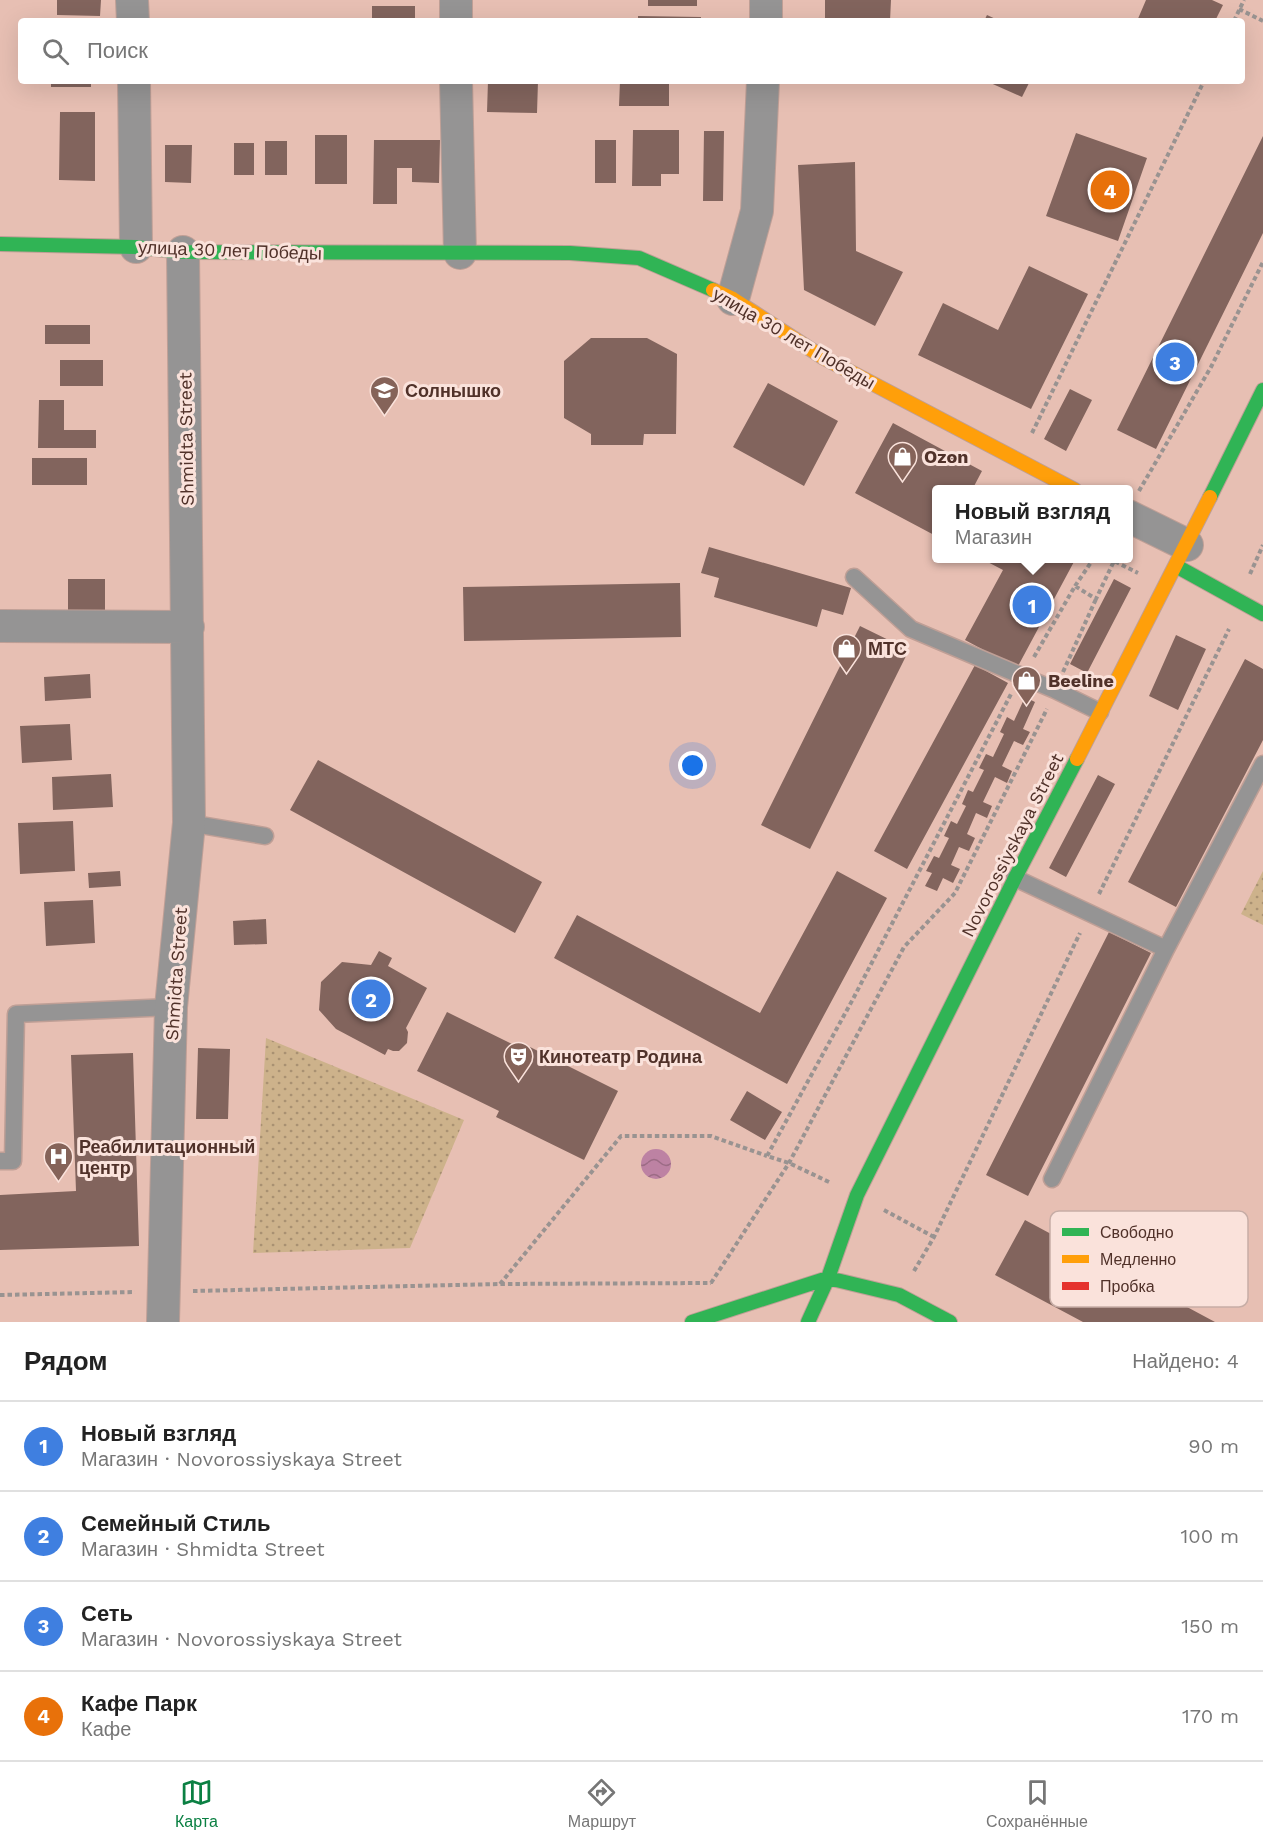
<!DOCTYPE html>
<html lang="ru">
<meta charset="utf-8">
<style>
:root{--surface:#fff;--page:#f2f2f2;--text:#222;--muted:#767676;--line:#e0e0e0;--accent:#0b8043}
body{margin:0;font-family:"Work Sans",sans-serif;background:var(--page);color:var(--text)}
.you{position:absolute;left:693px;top:766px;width:21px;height:21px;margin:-15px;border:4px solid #fff;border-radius:50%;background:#1a73e8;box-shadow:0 0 0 9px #1a73e833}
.badge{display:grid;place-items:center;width:39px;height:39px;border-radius:50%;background:var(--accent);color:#fff;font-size:20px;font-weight:700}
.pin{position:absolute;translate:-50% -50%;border:3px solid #fff;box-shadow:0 2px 6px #0006}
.popup{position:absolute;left:932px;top:485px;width:201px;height:78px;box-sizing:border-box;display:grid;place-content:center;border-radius:6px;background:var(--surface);filter:drop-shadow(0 2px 4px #0005);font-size:20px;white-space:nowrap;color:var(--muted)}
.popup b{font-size:22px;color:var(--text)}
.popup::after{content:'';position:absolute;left:50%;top:100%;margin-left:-12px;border:12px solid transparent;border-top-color:var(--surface)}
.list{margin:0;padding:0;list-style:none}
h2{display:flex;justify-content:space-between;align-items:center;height:78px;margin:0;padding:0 24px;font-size:26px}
h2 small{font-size:20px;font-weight:400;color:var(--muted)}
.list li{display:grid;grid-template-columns:39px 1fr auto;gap:18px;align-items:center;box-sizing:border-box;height:90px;padding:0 24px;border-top:2px solid var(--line)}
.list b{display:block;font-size:22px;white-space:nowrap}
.list p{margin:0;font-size:20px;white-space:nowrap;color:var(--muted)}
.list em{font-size:20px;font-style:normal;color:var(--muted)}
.icon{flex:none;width:33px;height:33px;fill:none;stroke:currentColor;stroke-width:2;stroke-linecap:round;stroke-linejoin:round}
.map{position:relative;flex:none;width:1263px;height:1322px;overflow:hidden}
.search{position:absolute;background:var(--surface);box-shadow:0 6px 24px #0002;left:18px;right:18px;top:18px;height:66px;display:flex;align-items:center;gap:15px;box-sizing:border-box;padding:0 21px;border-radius:6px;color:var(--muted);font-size:22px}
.sheet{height:438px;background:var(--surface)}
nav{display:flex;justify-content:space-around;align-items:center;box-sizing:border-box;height:84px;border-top:2px solid var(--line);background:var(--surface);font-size:16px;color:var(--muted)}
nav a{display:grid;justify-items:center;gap:3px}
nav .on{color:var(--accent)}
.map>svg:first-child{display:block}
</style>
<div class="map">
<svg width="1263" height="1322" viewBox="0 0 1263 1322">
<defs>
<pattern id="park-dots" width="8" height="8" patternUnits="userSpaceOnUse" patternTransform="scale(1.5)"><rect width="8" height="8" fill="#cdb28b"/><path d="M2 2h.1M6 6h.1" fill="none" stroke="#a99172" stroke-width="1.8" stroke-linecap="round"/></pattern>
<pattern id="water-waves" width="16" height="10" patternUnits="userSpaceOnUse" patternTransform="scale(1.5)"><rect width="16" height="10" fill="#bd82a3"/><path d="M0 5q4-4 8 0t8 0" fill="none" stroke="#9c6b85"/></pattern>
</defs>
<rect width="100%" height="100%" fill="#e7bfb3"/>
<!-- park -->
<path fill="url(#park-dots)" d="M1263 871V925L1241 914Z
M266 1038 464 1120 410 1248 253 1253Z"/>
<!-- water -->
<path fill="url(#water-waves)" d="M641 1164a15 15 0 1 1 30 0a15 15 0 1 1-30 0Z"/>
<!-- building -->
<path fill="#82645d" d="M57 0H101L100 16 57 15Z
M648 0H697V6H648Z
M825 0H891L890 21H825Z
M1146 0H1212L1223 5 1215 21H1137Z
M372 6H415V21H372Z
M987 15 1000 21H984Z
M638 16 701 17V21H638Z
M51 81H91V87H51Z
M488 81H538L537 113 487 112Z
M620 81H669V106H619Z
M986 81H1030L1022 97Z
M60 112H95V181L59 180Z
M633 130H679V174H661V186H632Z
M704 131H724L723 201H703Z
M1076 133 1147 158 1118 241 1046 216Z
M315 135H347V184H315Z
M1263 136V233L1156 449 1117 430Z
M374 140H440L439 183 412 182V168H397V204H373Z
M595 140H616V183H595Z
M265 141H287V175H265Z
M234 143H254V175H234Z
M165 145H192L191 183 165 182Z
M855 162 856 251 903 272 875 326 804 290 798 165Z
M1029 266 1088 294 1031 409 918 355 943 303 998 330Z
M45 325H90V344H45Z
M591 338H647L677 354 676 434H644L643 445H591V434L564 418V361Z
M60 360H103V386H60Z
M768 383 838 421 804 486 733 447Z
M1070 389 1092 400 1066 451 1044 439Z
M39 400H64V430H96V448H38Z
M893 423 982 471 972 490H936V536L855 493Z
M32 458H87V485H32Z
M709 547 851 588 843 615 822 609 817 627 714 597 719 578 701 573Z
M980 558H1076L1017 668 965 640 1003 570Z
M68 579H105V612H68Z
M1114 579 1131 588 1087 673 1070 664Z
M680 583 681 637 464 641 463 587Z
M860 626 909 650 810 849 761 825Z
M1176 635 1206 649 1178 710 1149 696Z
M1245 659 1263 669V740L1176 907 1128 882Z
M975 665 1008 683 907 869 874 851Z
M90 674 91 698 45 701 44 677Z
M1025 697 1035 702 1023 729 1030 732 1023 745 1014 741 1002 766 1012 771 1007 783 995 777 983 802 992 806 987 818 976 813 967 834 975 838 969 851 959 847 951 865 960 869 953 883 943 878 937 891 925 886 932 873 926 871 934 856 939 858 949 838 944 836 951 821 957 824 966 806 962 804 968 790 973 792 984 770 979 768 986 754 993 757 1004 734 1000 732 1007 717 1014 721Z
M70 724 72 760 22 763 20 726Z
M318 760 542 882 515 933 290 810Z
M111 774 113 807 53 810 52 777Z
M1098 775 1115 784 1066 877 1049 868Z
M73 821 75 871 20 874 18 823Z
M120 871 121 886 89 888 88 873Z
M837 871 887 898 787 1084 554 958 577 915 760 1013Z
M93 900 95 943 46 946 44 902Z
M266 919 267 944 234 945 233 921Z
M1109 932 1151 953 1028 1196 986 1175Z
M379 951 392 958 388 966 427 988 406 1028 408 1032 407 1043 399 1051H393L388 1049 385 1055 336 1029 319 1010 321 982 342 962 371 965Z
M447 1012 528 1052 530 1047 618 1091 584 1160 496 1117 499 1111 417 1071Z
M198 1048 230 1049 228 1119H196Z
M133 1053 139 1246 0 1250V1195L76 1191 71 1055Z
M747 1091 782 1112 765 1140 730 1120Z
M1025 1220 1215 1322H1083L995 1275Z"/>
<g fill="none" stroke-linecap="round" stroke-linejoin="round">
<defs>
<path id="lane" d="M854 577 911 629 1055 690 1100 712
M189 823 265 836
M1015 878 1166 949
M0 1161H13L16 1014 171 1007
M1052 1179 1166 949 1263 764"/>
<path id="street" d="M132 0 133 21
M456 0V21
M766 21V0
M134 81 136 247
M456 81 460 253
M733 299 757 211 763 81
M1128 516 1187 545
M0 626 188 627
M163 1322 171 1007 189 823 183 252"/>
<path id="fast" d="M0 244 136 247 183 252 570 253 639 258 713 290
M1210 497 1263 390
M1176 566 1263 614
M828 1278 899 1295 950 1322
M692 1322 828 1278
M808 1322 828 1278 857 1195 1015 878 1077 759"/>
<path id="slow" d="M713 290 733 299 824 358 1075 490
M1077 759 1210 497"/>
</defs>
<!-- lane casing -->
<use href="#lane" stroke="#bf9f96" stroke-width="19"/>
<!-- street casing -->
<use href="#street" stroke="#bf9f96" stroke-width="34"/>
<!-- fast casing -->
<use href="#fast" stroke="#bf9f96" stroke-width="16"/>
<!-- slow casing -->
<use href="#slow" stroke="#bf9f96" stroke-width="16"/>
<!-- path -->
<path stroke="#999391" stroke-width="4" stroke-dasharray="4.5 3" stroke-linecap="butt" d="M1239 9 1263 21
M1234 21 1244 0
M1032 433 1204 81
M1139 491 1211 367 1263 262
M1250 574 1263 545
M1075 586 1094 558
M1034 657 1075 586 1096 599 1114 561 1138 573
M1063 672 1096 599
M1099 894 1229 629
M829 1182 789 1163 767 1156 853 999 1011 694
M884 1210 934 1237
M914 1271 934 1237 1080 933
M711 1283 789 1163 904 947 955 893 1047 709
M500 1284 621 1136H711L767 1156
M193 1291 499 1284 711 1283
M0 1295 135 1292"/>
<!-- lane -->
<use href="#lane" stroke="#959494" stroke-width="16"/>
<!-- street -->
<use href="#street" stroke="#959494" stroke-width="32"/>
<!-- fast -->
<use href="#fast" stroke="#30b455" stroke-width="14"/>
<!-- slow -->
<use href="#slow" stroke="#ff9f0a" stroke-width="14"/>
</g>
<!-- icons -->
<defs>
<symbol id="school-pin" viewBox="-11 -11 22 30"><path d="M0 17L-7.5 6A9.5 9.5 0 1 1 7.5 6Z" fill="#856359" stroke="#fae2db"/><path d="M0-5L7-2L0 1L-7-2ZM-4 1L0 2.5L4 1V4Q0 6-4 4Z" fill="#fff"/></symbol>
<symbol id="shop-pin" viewBox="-11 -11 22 30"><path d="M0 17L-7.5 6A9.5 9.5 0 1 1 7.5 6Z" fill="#856359" stroke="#fae2db"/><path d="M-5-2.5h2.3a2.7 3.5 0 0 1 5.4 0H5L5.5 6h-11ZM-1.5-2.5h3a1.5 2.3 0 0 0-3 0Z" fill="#fff"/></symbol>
<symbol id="theatre-pin" viewBox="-11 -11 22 30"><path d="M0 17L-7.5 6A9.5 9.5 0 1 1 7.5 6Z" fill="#856359" stroke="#fae2db"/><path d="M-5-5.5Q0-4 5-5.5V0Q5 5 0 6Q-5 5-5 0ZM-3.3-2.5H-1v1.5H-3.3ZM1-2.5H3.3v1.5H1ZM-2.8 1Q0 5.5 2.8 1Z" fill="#fff"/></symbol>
<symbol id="hospital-pin" viewBox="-11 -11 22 30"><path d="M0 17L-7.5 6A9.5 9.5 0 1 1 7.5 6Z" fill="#856359" stroke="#fae2db"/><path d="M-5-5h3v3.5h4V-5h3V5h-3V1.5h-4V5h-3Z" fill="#fff"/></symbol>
</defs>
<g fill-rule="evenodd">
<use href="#school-pin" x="368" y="374" width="33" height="45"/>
<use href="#shop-pin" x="886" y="440" width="33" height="45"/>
<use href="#shop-pin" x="830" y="632" width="33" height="45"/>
<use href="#shop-pin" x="1010" y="664" width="33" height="45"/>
<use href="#theatre-pin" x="502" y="1040" width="33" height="45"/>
<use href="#hospital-pin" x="42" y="1140" width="33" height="45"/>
</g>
<g text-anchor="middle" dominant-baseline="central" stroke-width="6" stroke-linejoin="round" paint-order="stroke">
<!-- street labels -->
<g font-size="18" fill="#503129" stroke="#fae2db">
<text transform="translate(230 250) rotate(2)">улица 30 лет Победы</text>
<text transform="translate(794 338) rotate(30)">улица 30 лет Победы</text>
<text transform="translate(186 439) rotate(-91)">Shmidta Street</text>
<text transform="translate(1012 845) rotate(-63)">Novorossiyskaya Street</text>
<text transform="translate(176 974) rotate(-86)">Shmidta Street</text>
</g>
<!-- poi labels -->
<g font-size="18" font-weight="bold" fill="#503129" stroke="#fae2db" text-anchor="start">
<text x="405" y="390">Солнышко</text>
<text x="924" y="456">Ozon</text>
<text x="868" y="648">МТС</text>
<text x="1048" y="680">Beeline</text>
<text x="539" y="1056">Кинотеатр Родина</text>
<text x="79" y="1146">Реабилитационный<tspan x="79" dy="21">центр</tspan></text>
</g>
</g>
<!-- legend -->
<rect x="1050" y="1211" width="198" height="96" rx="9" fill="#fae2db" stroke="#c7ada6" stroke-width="1.5"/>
<rect x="1062" y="1228" width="27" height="8" fill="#30b455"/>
<rect x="1062" y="1255" width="27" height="8" fill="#ff9f0a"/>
<rect x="1062" y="1282" width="27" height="8" fill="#e5322d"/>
<g font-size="16" fill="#503129">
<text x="1100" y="1238">Свободно</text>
<text x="1100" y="1265">Медленно</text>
<text x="1100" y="1292">Пробка</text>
</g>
</svg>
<div class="you"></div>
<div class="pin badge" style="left:1032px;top:605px;background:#3f7fe0">1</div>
<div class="popup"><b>Новый взгляд</b>Магазин</div>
<div class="pin badge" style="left:371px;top:999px;background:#3f7fe0">2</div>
<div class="pin badge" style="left:1175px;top:362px;background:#3f7fe0">3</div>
<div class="pin badge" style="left:1110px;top:190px;background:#e8710a">4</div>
<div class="search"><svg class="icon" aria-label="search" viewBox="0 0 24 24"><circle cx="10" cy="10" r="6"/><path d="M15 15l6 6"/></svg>Поиск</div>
</div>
<section class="sheet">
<h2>Рядом<small>Найдено: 4</small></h2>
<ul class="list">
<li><span class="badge" style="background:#3f7fe0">1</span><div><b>Новый взгляд</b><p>Магазин · Novorossiyskaya Street</p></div><em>90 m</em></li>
<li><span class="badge" style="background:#3f7fe0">2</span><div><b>Семейный Стиль</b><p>Магазин · Shmidta Street</p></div><em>100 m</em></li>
<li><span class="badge" style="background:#3f7fe0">3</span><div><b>Сеть</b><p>Магазин · Novorossiyskaya Street</p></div><em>150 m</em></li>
<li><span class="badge" style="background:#e8710a">4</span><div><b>Кафе Парк</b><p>Кафе</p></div><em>170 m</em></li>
</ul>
</section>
<nav>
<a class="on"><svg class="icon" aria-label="map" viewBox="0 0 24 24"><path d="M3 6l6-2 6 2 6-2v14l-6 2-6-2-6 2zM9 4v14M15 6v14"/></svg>Карта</a>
<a><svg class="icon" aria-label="directions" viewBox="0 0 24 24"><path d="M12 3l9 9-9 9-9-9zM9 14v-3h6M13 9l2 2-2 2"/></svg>Маршрут</a>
<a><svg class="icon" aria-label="saved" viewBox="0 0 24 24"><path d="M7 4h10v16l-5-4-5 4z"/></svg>Сохранённые</a>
</nav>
